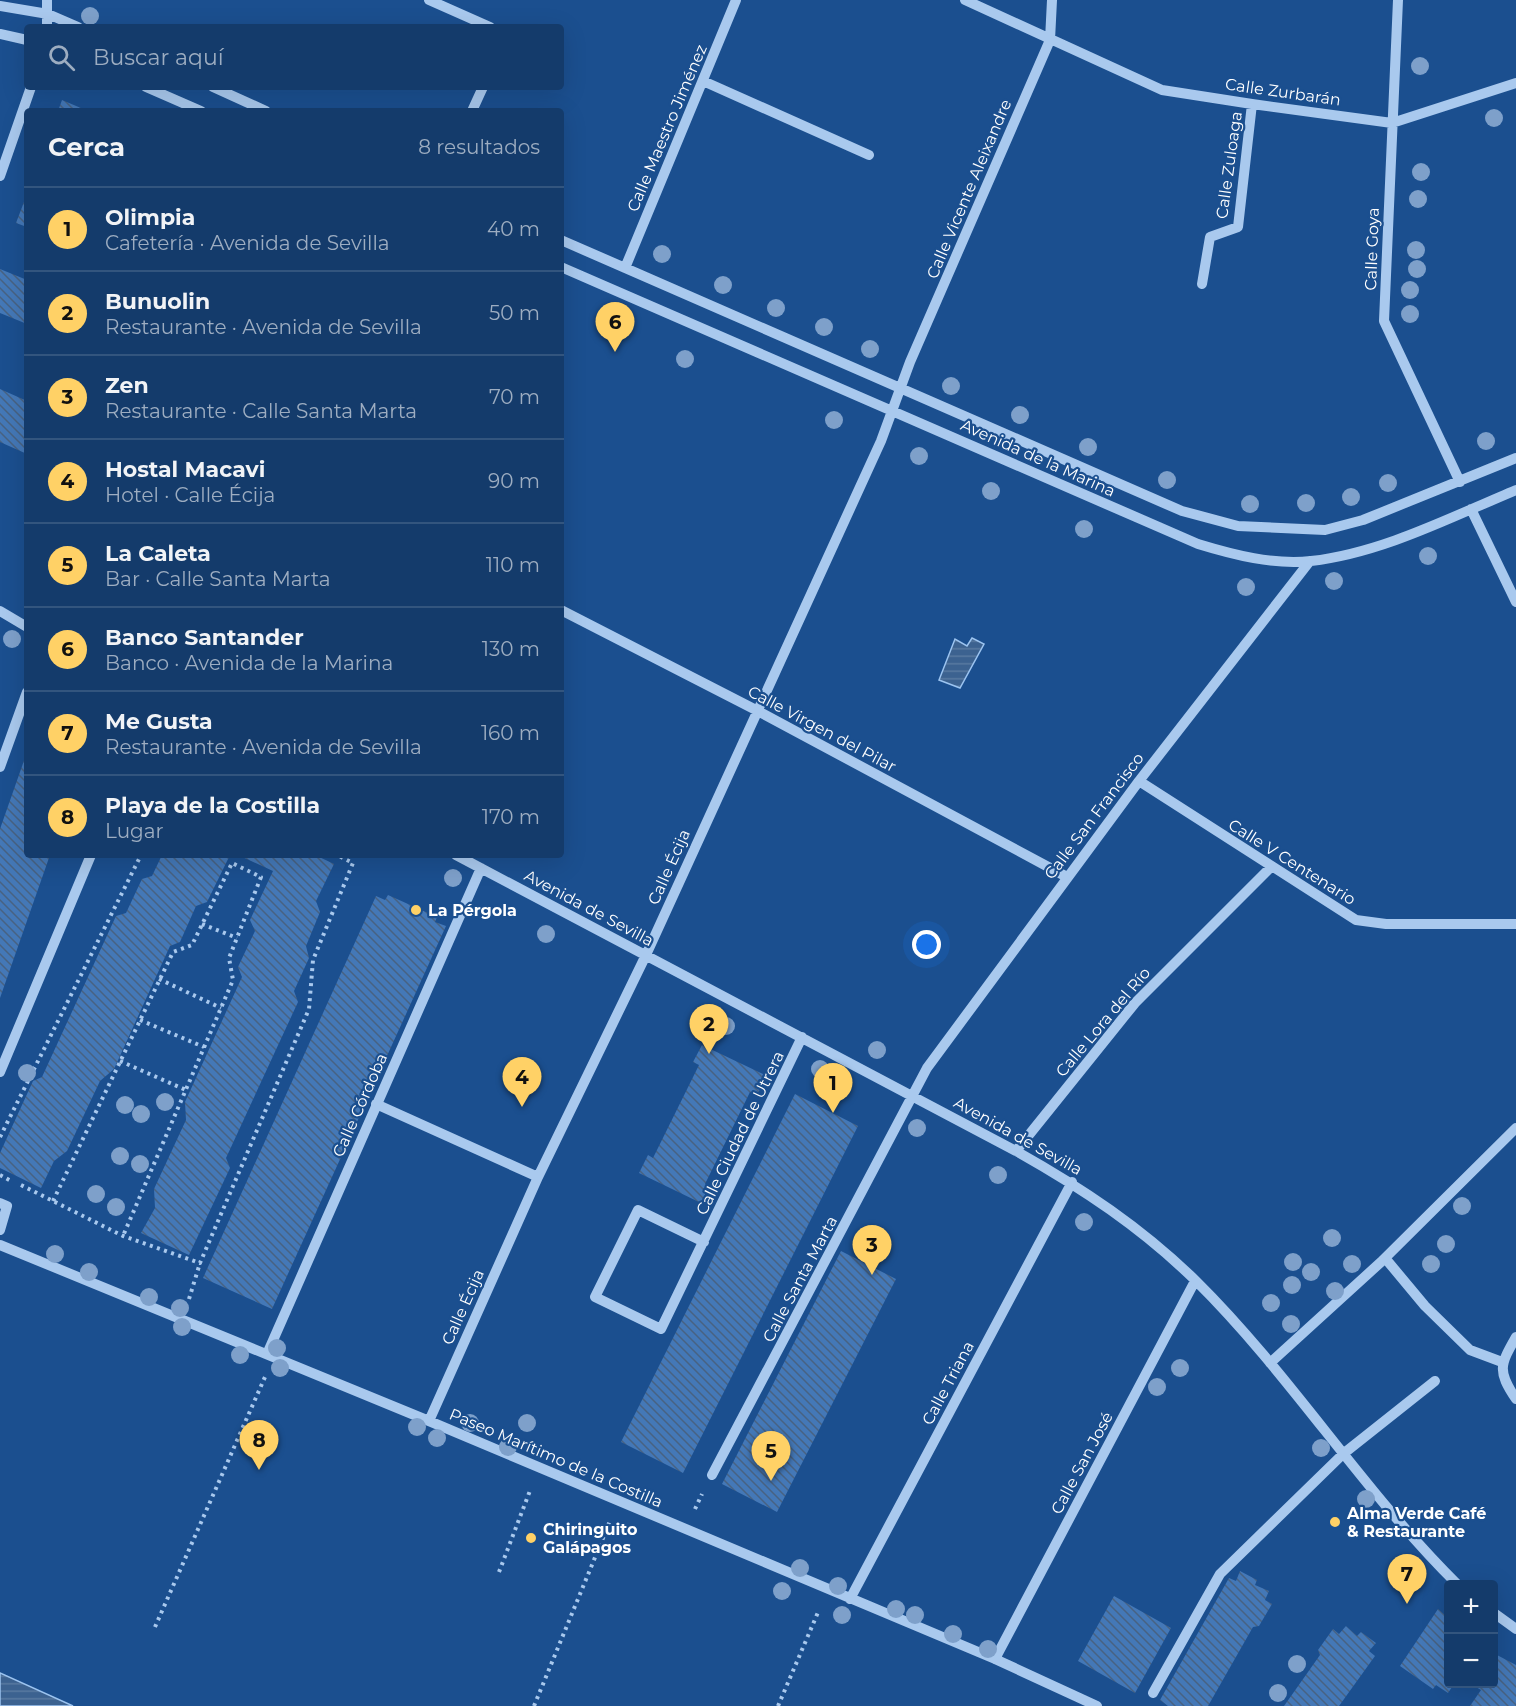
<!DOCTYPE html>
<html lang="es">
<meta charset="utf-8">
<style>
:root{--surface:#143b6b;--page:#214673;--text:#f1f3f6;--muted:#9dadc1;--line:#33557e;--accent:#ffd166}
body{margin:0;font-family:Montserrat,sans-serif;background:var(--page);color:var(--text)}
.controls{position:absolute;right:18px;bottom:18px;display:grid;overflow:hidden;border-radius:6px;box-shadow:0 6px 24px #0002}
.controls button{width:54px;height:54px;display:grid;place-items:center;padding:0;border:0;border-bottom:2px solid var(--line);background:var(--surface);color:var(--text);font:30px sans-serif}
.you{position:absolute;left:927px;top:945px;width:21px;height:21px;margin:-15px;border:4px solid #fff;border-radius:50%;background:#1a73e8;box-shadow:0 0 0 9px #1a73e833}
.badge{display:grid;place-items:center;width:39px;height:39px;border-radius:50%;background:var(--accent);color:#111;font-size:20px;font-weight:700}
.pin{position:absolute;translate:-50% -50px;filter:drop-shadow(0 2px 3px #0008)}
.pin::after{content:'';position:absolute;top:32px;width:21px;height:18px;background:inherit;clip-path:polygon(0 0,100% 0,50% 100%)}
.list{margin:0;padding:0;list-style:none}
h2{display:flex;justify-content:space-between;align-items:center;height:78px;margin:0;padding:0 24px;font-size:26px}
h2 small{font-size:20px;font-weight:400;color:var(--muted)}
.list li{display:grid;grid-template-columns:39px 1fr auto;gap:18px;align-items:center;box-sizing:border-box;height:84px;padding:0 24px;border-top:2px solid var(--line)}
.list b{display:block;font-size:22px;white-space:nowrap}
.list p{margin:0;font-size:20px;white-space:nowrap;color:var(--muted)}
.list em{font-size:20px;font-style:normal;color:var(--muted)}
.icon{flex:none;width:33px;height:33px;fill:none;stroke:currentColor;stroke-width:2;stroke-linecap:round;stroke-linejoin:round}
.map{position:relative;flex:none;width:1516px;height:1706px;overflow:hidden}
.search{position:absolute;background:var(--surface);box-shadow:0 6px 24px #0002;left:24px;top:24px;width:540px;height:66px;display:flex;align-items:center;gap:15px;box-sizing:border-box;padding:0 21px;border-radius:6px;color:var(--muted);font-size:22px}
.panel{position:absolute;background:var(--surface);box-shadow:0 6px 24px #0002;left:24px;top:108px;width:540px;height:750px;border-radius:6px}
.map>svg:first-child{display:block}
</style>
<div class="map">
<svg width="1516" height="1706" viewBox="0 0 1516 1706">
<defs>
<pattern id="water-rules" width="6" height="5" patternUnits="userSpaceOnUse" patternTransform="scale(1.5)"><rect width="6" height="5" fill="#3c6290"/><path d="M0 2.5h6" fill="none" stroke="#597aa1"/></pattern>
<pattern id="building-back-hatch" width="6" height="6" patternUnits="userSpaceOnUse" patternTransform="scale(1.5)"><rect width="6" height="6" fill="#4478b7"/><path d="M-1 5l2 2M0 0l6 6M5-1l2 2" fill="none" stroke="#486282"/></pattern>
</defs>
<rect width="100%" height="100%" fill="#1b4f8f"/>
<!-- water -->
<path fill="url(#water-rules)" stroke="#9cc4f0" stroke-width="1.5" d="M972 638 984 644 960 688 939 680 955 639 967 646Z
M0 1673 73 1706H0Z"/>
<!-- building -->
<path fill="url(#building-back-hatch)" d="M62 100 88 111H58Z
M27 194V227L16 223Z
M0 269 27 280V324L0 313Z
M0 389 27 401V454L0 442Z
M27 752V855H50L0 998V829Z
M162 855H230L207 902 196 906 180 942 170 946 114 1069 100 1081 67 1151 54 1161 41 1188 0 1168V1153L33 1081 42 1077 116 916 126 913 142 879 152 876Z
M238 855H315L334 864 316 901 320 912 306 946 309 958 294 991 298 1002 226 1158 230 1168 189 1255 141 1233 155 1208 154 1189 186 1120 185 1102 242 977 238 967 255 931 250 920 273 871Z
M388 895 437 917 435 922 446 926 272 1309 203 1278 376 896 385 900Z
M702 1045 767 1076 757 1095 750 1092 705 1184 709 1186 701 1203 639 1173 648 1155 653 1158 699 1065 693 1062Z
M795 1094 858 1126 683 1473 621 1442Z
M841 1251 896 1279 777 1512 722 1484Z
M1240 1571 1257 1580 1255 1585 1269 1591 1265 1600 1272 1604 1259 1626 1253 1627 1208 1706H1168L1160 1700 1229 1578 1236 1581Z
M1114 1596 1171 1628 1135 1693 1078 1661Z
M1438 1609 1448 1618V1684H1454L1448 1693 1436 1685 1433 1689 1400 1666Z
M1346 1626 1357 1636 1361 1632 1376 1643 1369 1651 1375 1656 1339 1706H1284L1320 1655 1318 1650 1333 1629 1339 1634Z
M1497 1655 1516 1665V1706H1470L1481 1690 1476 1687 1478 1684H1494V1660Z"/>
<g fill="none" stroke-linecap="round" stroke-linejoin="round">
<!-- path -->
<path stroke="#a9c9ee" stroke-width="4" stroke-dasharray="3 4.5" stroke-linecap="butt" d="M202 924 237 938
M159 979 221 1008
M140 1020 204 1047
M120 1061 186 1090
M0 1137 141 855
M0 1175 11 1181
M21 1185 123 1236 200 1263 309 1009 313 960 353 863 337 855
M53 1201 173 952 192 945 232 863 261 877 229 958 233 980 123 1236
M189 1299 200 1263
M695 1509 702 1494
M499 1572 531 1488
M155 1627 265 1377
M534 1706 610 1521
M778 1706 819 1610"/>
<!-- minor -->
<path stroke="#a9c9ee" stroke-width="10" d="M429 0 490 27
M965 0 1162 90 1252 104 1392 123 1516 83
M1398 0 1384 321 1460 482
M0 6 48 14 78 27
M47 27V0
M0 34 27 40
M703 81 869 155
M146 87 201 111
M213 87 266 111
M472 111 483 87
M0 176 31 87
M561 240 1182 511 1238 526 1325 530 1363 520 1516 458
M561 267 1198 544C1234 555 1273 565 1311 561 1382 553 1451 517 1516 490
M625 268 736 0
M1202 284 1210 237 1238 227 1252 104
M1471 509 1516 602
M561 610 756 710 1067 877
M0 611 27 627
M0 767 27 692
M1139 781 1356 920 1386 924H1516
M456 855 1016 1151C1082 1188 1142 1228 1196 1281 1291 1375 1362 1490 1457 1584
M0 1072 91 855
M376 1104 538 1177
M1016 1151 1135 1003 1271 867
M0 1203 7 1206 0 1230
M704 1242 638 1210 595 1297 661 1329 802 1037
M0 1245 429 1421 995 1659 1097 1706
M1385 1258 1425 1306 1470 1350 1502 1362
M1516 1337C1500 1365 1497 1371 1516 1399
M267 1354 481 868
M1270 1363 1381 1262 1516 1128
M429 1421 538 1177 646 955 881 441 910 362 1050 40 1052 0
M712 1475 927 1068 1139 781 1310 561
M850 1599 1072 1182
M1494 1613 1516 1629
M995 1659 1195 1281
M1153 1693 1220 1574 1343 1454 1435 1381"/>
</g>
<!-- trees -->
<g fill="#7ea0ca">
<circle cx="90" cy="16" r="9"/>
<circle cx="1420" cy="66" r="9"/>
<circle cx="1494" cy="118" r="9"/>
<circle cx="1421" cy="172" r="9"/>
<circle cx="1418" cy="199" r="9"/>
<circle cx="1416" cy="250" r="9"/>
<circle cx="662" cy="254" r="9"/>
<circle cx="1417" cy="269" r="9"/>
<circle cx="723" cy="285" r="9"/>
<circle cx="1410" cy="290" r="9"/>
<circle cx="776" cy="308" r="9"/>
<circle cx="1410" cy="314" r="9"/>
<circle cx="623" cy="326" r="9"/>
<circle cx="824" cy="327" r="9"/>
<circle cx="870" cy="349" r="9"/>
<circle cx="685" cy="359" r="9"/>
<circle cx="951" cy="386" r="9"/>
<circle cx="1020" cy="415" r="9"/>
<circle cx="834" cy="420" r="9"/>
<circle cx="1486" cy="441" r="9"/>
<circle cx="1088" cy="447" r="9"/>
<circle cx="919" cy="456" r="9"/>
<circle cx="1167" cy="480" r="9"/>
<circle cx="1388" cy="483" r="9"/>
<circle cx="991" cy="491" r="9"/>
<circle cx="1351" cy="497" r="9"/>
<circle cx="1306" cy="503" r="9"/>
<circle cx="1250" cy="504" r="9"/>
<circle cx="1084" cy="529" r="9"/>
<circle cx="1428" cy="556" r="9"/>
<circle cx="1334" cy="581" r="9"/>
<circle cx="1246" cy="587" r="9"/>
<circle cx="12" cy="639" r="9"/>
<circle cx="453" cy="878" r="9"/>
<circle cx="546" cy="934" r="9"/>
<circle cx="726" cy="1026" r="9"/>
<circle cx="877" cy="1050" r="9"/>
<circle cx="820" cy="1069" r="9"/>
<circle cx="27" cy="1073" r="9"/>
<circle cx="165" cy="1102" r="9"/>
<circle cx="125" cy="1105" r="9"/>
<circle cx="141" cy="1114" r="9"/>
<circle cx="917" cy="1128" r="9"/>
<circle cx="120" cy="1156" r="9"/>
<circle cx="140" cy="1164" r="9"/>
<circle cx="998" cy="1175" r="9"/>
<circle cx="96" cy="1194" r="9"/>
<circle cx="1462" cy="1206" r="9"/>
<circle cx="116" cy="1207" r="9"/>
<circle cx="1084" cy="1222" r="9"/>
<circle cx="1332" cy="1238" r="9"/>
<circle cx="1446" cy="1244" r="9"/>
<circle cx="55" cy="1254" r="9"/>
<circle cx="1293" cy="1262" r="9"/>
<circle cx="1352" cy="1264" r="9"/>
<circle cx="1431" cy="1264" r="9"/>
<circle cx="89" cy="1272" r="9"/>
<circle cx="1311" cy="1272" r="9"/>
<circle cx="1292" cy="1285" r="9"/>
<circle cx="1335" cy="1291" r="9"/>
<circle cx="149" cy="1297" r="9"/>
<circle cx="1271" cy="1303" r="9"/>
<circle cx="180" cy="1308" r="9"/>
<circle cx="1291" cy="1324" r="9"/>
<circle cx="182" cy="1327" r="9"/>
<circle cx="277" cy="1348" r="9"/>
<circle cx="240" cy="1355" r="9"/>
<circle cx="280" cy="1368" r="9"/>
<circle cx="1180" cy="1368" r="9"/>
<circle cx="1157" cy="1387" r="9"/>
<circle cx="470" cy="1423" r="9"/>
<circle cx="527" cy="1423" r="9"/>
<circle cx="417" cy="1427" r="9"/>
<circle cx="437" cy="1438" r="9"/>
<circle cx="508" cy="1447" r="9"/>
<circle cx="1321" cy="1448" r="9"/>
<circle cx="1366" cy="1499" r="9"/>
<circle cx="800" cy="1568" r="9"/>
<circle cx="838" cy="1586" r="9"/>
<circle cx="782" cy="1591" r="9"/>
<circle cx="896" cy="1609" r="9"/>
<circle cx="842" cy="1615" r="9"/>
<circle cx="915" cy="1615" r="9"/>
<circle cx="953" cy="1634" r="9"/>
<circle cx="988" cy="1649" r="9"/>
<circle cx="1297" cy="1664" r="9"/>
<circle cx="1278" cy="1693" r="9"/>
</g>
<!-- markers -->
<g fill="#ffd166" stroke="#1b4f8f" stroke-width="2">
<circle cx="416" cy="910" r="6"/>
<circle cx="1335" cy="1522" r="6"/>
<circle cx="531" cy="1538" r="6"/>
</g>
<g text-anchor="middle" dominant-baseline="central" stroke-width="4.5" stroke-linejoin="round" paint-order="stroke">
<!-- street labels -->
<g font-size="16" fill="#fff" stroke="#1b4f8f">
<text transform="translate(1283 92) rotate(8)">Calle Zurbarán</text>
<text transform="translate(667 128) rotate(-67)">Calle Maestro Jiménez</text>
<text transform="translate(1229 165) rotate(-82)">Calle Zuloaga</text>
<text transform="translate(969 189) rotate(-67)">Calle Vicente Aleixandre</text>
<text transform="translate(1372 249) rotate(-88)">Calle Goya</text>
<text transform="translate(1038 458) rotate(24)">Avenida de la Marina</text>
<text transform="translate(822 729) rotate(28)">Calle Virgen del Pilar</text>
<text transform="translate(1094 816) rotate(-53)">Calle San Francisco</text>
<text transform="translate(1292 862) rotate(32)">Calle V Centenario</text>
<text transform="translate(669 867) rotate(-66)">Calle Écija</text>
<text transform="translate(589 908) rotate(28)">Avenida de Sevilla</text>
<text transform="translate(1103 1022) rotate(-50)">Calle Lora del Río</text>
<text transform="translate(360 1105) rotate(-66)">Calle Córdoba</text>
<text transform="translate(740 1133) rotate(-64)">Calle Ciudad de Utrera</text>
<text transform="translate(1018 1136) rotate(29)">Avenida de Sevilla</text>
<text transform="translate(800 1279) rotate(-62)">Calle Santa Marta</text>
<text transform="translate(463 1307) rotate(-66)">Calle Écija</text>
<text transform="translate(948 1383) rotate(-62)">Calle Triana</text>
<text transform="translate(556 1458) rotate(23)">Paseo Marítimo de la Costilla</text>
<text transform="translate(1082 1463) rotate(-62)">Calle San José</text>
</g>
<!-- poi labels -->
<g font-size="16" font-weight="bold" fill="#fff" stroke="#1b4f8f" text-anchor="start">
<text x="428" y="910">La Pérgola</text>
<text x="1347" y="1513">Alma Verde Café<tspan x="1347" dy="18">&amp; Restaurante</tspan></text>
<text x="543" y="1529">Chiringuito<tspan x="543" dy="18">Galápagos</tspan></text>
</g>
</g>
</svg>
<div class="controls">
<button>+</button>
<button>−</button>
</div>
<div class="you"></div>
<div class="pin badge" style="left:833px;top:1113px">1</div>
<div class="pin badge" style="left:709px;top:1054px">2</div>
<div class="pin badge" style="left:872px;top:1275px">3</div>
<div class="pin badge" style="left:522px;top:1107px">4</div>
<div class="pin badge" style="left:771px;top:1481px">5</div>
<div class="pin badge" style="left:615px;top:352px">6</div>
<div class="pin badge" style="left:1407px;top:1604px">7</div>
<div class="pin badge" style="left:259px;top:1470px">8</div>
<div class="search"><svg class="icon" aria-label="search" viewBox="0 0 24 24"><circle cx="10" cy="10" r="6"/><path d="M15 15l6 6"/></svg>Buscar aquí</div>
<section class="panel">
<h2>Cerca<small>8 resultados</small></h2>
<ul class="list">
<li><span class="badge">1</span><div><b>Olimpia</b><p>Cafetería · Avenida de Sevilla</p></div><em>40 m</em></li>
<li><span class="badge">2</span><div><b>Bunuolin</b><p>Restaurante · Avenida de Sevilla</p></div><em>50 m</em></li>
<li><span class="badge">3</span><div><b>Zen</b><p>Restaurante · Calle Santa Marta</p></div><em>70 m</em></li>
<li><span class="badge">4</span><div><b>Hostal Macavi</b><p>Hotel · Calle Écija</p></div><em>90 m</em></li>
<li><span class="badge">5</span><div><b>La Caleta</b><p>Bar · Calle Santa Marta</p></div><em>110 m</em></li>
<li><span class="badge">6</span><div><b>Banco Santander</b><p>Banco · Avenida de la Marina</p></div><em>130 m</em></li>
<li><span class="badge">7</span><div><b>Me Gusta</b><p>Restaurante · Avenida de Sevilla</p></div><em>160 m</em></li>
<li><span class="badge">8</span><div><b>Playa de la Costilla</b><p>Lugar</p></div><em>170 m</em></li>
</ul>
</section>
</div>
